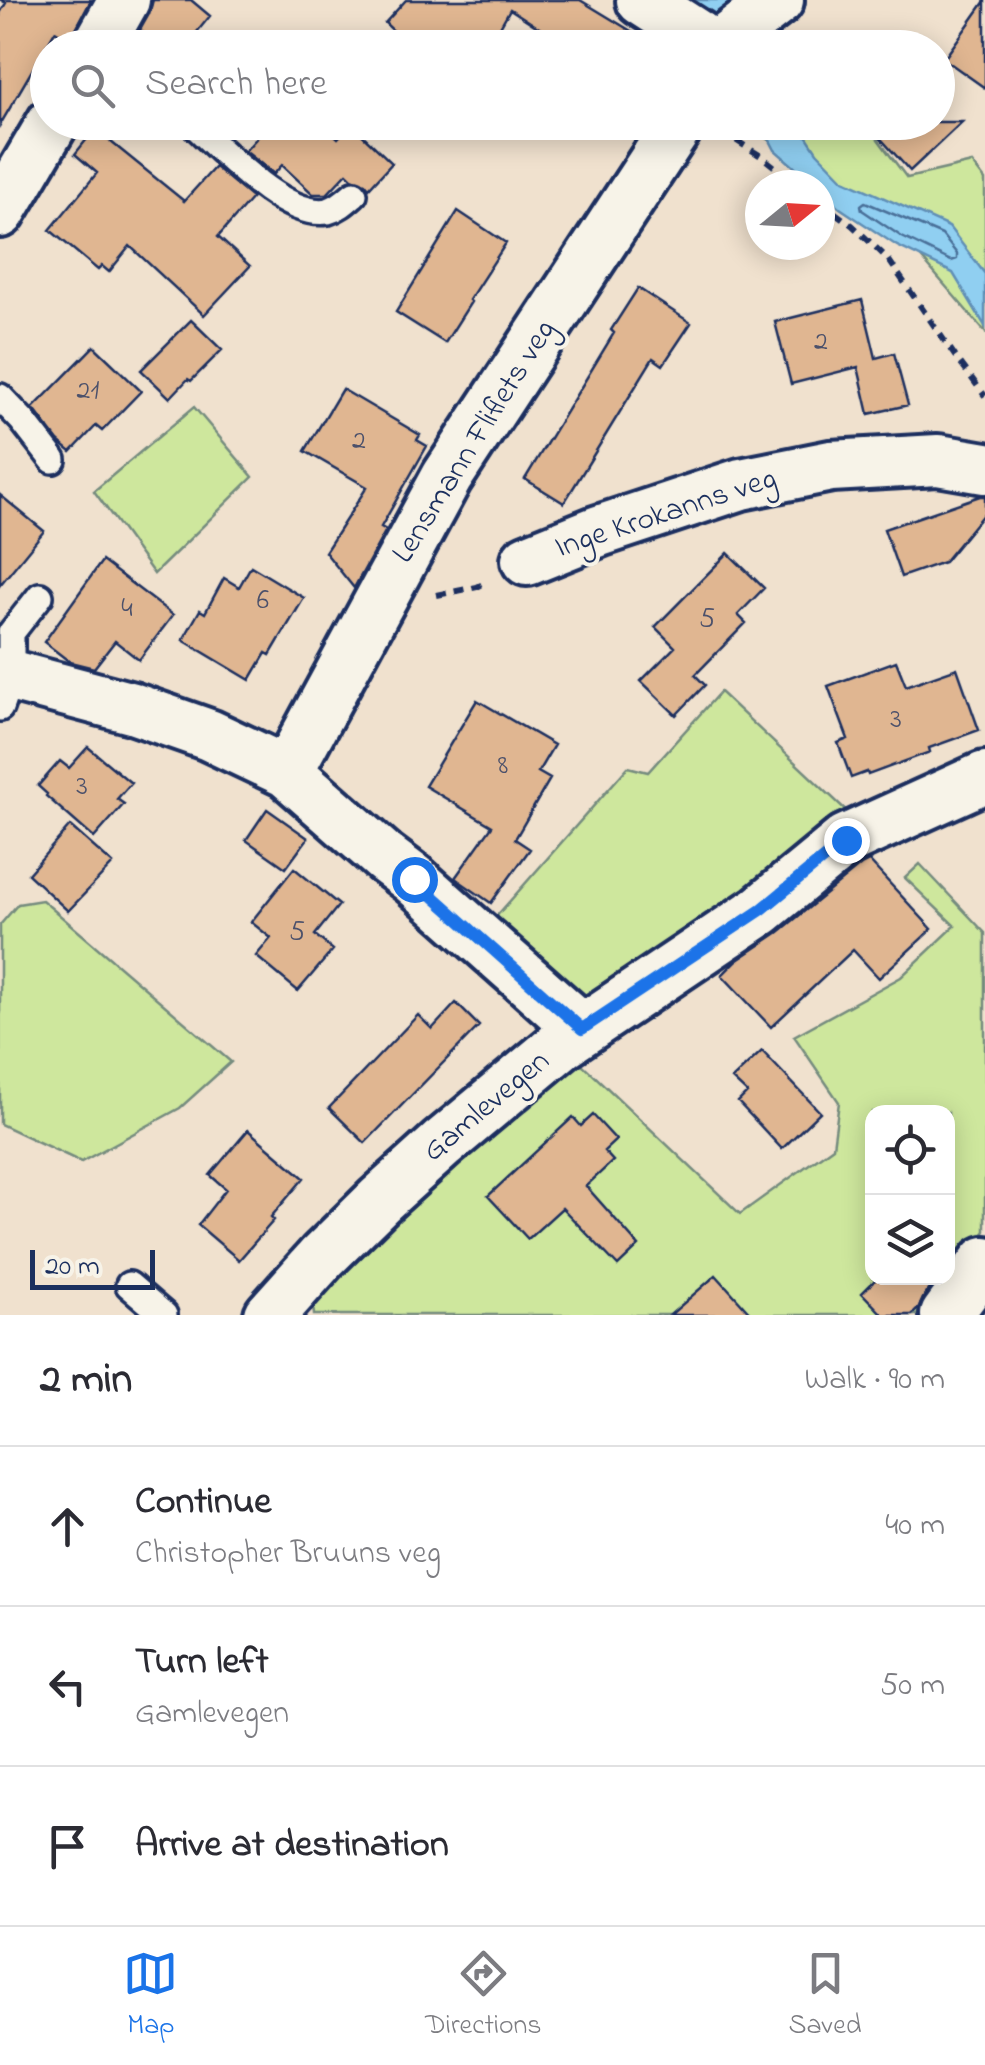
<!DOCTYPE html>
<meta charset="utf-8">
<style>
:root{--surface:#fff;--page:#f7f7f7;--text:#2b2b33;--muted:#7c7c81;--line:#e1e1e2;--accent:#1a73e8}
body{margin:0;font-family:"Indie Flower",sans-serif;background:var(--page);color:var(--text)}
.controls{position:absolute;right:30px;bottom:30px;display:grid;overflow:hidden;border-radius:20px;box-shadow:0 5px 25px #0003}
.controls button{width:90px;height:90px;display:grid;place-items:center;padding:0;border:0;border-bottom:2px solid var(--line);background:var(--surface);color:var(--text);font:50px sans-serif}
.compass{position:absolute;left:745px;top:170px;width:90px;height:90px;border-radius:50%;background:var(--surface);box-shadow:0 5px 25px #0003;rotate:72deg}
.scale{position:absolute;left:30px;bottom:25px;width:125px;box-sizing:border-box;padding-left:10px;border:5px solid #1b2f5e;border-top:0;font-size:28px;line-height:35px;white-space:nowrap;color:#1b2f5e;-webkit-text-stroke:8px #f7f3e8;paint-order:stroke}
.stop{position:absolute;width:30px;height:30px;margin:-22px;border:8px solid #1a73e8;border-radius:50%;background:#fff}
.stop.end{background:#1a73e8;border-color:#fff;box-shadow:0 2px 10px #0008}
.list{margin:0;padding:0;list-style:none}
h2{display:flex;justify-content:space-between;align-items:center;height:130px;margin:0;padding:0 40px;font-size:42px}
h2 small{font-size:32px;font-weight:400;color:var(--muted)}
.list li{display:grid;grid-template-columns:65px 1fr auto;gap:30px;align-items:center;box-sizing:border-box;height:160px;padding:0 40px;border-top:2px solid var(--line)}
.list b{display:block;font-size:38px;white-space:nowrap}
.list p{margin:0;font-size:32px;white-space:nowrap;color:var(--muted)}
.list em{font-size:32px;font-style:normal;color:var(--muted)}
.icon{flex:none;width:55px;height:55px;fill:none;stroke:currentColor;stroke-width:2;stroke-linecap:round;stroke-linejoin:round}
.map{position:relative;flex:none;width:985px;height:1315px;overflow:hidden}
.search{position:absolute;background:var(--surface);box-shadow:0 5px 25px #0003;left:30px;right:30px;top:30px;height:110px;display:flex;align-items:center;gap:25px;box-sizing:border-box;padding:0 35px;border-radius:55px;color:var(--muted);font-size:38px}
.sheet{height:610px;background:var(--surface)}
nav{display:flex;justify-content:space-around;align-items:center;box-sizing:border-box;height:140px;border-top:2px solid var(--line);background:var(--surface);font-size:28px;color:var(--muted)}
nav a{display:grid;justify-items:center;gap:5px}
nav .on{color:var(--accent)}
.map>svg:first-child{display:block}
</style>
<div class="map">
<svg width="985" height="1315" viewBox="0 0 985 1315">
<rect width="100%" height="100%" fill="#f0e1ce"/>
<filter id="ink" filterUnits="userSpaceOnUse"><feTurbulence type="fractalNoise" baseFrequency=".01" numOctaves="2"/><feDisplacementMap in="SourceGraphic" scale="20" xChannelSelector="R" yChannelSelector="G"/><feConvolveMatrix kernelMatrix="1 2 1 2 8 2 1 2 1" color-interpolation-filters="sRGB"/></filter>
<g filter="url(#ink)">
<!-- green -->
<path fill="#cee79d" stroke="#748b7e" stroke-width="2.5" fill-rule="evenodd" d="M744 123H866L907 178 972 163 985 180V332L887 218Z
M194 407 253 477 154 574 94 491Z
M720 692 850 814 782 873 595 997H560L486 928 628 767 648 772Z
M920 864 985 933V1231L917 1315H314L312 1295 514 1106 580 1062 740 1214 833 1147 839 1102 794 1036 901 977 955 926 905 878ZM872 1112H948V1278H872Z
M42 900 231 1062 180 1108 81 1162 0 1124V925L18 904Z"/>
<!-- water -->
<path fill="#90cff1" stroke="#618fb6" stroke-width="2.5" d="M688 0H733L738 5 708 17Z
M761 123H798L817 152 844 180 949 227 985 274V326L953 273 897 246 840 208 820 190V185H815L775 150Z"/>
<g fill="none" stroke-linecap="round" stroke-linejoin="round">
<!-- shore -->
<path stroke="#4a6f99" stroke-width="2.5" d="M865 202 942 235 957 254V259L951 261 902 237 862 210 861 205Z"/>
</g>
<!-- building -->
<path fill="#e0b691" stroke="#1b2f5e" stroke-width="2.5" d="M1 0H91L70 40 55 31 0 125V13L6 3Z
M153 0H191L210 16 184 48H160L140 30 149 14Z
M406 0H580L659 48H570L510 9 488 48H411L385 23Z
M985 1V88L944 59Z
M271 122H321L338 138 351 124 392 163 369 188 365 183 352 178 347 173 327 194H313L282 165 274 174 245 151Z
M866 122H962L910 171Z
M95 129 184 201 215 167 252 198 218 237 250 266 204 315 130 246 109 272 102 266 98 270 50 230 97 173 75 154Z
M458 211 506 243 469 300 471 302 445 343 396 312Z
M638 288 691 323 663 365 653 358 564 503 525 479 614 333 611 330Z
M862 300 876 358 894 353 908 405 869 414 858 367 791 384 775 322Z
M191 320 222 350 191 381 188 379 170 398 141 370Z
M94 346 141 391 102 431 96 426 71 452 58 441 33 408Z
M342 389 420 435 417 440 427 446 381 527 386 530 354 588 325 552 367 487 305 451Z
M0 495 44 531 0 585Z
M980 496H985V512L944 562 901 577 884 529Z
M728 553 764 588 738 615 746 623 695 675 705 685 676 715 641 681 675 647 655 627Z
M102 561 173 615 139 660 115 641 94 668 70 662 44 642Z
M251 566 304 598 270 655 266 653 250 680 183 640 200 610 205 613 224 578 239 587Z
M896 661 906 686 957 668 979 730 929 748 930 752 868 775 867 772 851 778 838 743 848 739 828 686Z
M477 700 554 745 538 772 550 779 515 839 530 849 491 903 455 878 492 826 425 786Z
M88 747 131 783 117 799 124 804 94 838 46 796 47 794 38 786 60 761 69 768Z
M267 809 308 838 286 868 246 840Z
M70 826 113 864 68 911 28 874Z
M869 861 932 929 879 978 853 950 771 1027 722 975 736 961 779 932 861 865Z
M294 868 339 905 315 935 333 950 298 991 256 956 271 938 251 922Z
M456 1003 479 1026 365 1143 329 1108 418 1015 432 1029Z
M762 1051 820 1112 782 1149 738 1102 747 1093 732 1079Z
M593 1115 616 1140 604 1151 613 1161 586 1186 639 1246 618 1266 562 1208 528 1239 488 1196 573 1117 581 1126Z
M248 1130 304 1178 271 1217 274 1220 239 1260 198 1225 226 1189 210 1175Z
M716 1275 752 1315H670Z
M877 1278H938L923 1298 919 1308 912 1315H883L862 1293Z"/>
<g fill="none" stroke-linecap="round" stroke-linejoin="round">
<defs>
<path id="service" d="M191 122C222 150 284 219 328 211 339 208 346 201 354 194
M0 397 22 420 53 460
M0 708 11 676V633L40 596
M129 1285 164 1315"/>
<path id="minor" d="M642 0 698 36 712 48
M97 48 124 0
M726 48 729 38 778 0
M0 212 53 122
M527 560 599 531 741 484 831 466 938 460 985 468
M0 673 132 708 209 735 287 772 385 858 413 879 582 1029
M287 772 447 477 680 122
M270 1315 322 1257 380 1200 442 1144 563 1043 761 910 846 840 985 777
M946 1315 985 1262"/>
</defs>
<!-- service casing -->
<use href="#service" stroke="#1b2f5e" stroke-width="32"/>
<!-- minor casing -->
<use href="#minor" stroke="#1b2f5e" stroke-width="58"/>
<!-- path -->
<path stroke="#1b2f5e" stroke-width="6" stroke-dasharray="10 8" stroke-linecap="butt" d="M721 131 761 156 798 185
M820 202 852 225 888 259 955 356 985 396
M437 595 477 587 487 582"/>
<!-- service -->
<use href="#service" stroke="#f7f3e8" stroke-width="25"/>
<!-- minor -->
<use href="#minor" stroke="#f7f3e8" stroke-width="50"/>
</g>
</g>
<g fill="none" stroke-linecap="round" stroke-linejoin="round" filter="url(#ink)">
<!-- route -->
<path stroke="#1a73e8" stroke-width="12" d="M414 879 582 1029 761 910 846 840"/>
</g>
<g text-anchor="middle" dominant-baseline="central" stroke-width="8" stroke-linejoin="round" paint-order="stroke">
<!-- number labels -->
<g font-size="28" fill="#4c516b">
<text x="821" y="342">2</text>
<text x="88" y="391">21</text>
<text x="359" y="441">2</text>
<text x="263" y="601">6</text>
<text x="127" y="609">4</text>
<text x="707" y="619">5</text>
<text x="896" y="720">3</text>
<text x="503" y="766">8</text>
<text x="82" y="787">3</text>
<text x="297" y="932">5</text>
</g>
<!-- street labels -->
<g font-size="32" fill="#1b2f5e" stroke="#f7f3e8">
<text transform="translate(475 442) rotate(-58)">Lensmann Fliflets veg</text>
<text transform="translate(666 514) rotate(-18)">Inge Krokanns veg</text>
<text transform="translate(487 1107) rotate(-40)">Gamlevegen</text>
</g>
</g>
</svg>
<div class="controls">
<button><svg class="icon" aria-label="locate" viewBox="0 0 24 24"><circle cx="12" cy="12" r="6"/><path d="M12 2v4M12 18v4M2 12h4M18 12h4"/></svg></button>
<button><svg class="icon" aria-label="layers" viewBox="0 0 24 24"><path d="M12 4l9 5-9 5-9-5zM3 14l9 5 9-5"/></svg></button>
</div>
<svg class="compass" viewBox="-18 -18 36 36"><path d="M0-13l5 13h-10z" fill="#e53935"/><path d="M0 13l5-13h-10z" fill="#7c7c81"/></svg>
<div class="scale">20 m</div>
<div class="stop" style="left:414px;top:879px"></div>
<div class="stop end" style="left:846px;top:840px"></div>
<div class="search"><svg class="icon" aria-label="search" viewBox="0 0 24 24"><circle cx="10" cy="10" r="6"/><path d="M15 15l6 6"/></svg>Search here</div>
</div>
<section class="sheet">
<h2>2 min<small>Walk · 90 m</small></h2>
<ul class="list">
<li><svg class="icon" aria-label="ahead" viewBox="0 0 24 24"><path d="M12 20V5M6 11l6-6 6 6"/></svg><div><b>Continue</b><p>Christopher Bruuns veg</p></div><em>40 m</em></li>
<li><svg class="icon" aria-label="left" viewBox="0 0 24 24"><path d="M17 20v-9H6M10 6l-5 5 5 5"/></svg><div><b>Turn left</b><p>Gamlevegen</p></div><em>50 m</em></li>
<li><svg class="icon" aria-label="arrive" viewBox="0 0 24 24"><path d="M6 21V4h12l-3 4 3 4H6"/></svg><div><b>Arrive at destination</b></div></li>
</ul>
</section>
<nav>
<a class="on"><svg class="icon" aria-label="map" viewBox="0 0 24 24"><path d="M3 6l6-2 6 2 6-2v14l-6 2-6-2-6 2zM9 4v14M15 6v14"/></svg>Map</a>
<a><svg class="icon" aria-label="directions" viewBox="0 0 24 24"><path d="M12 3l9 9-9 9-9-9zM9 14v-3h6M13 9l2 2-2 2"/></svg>Directions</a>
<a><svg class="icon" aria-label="saved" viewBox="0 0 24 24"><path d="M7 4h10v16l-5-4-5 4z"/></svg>Saved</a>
</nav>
